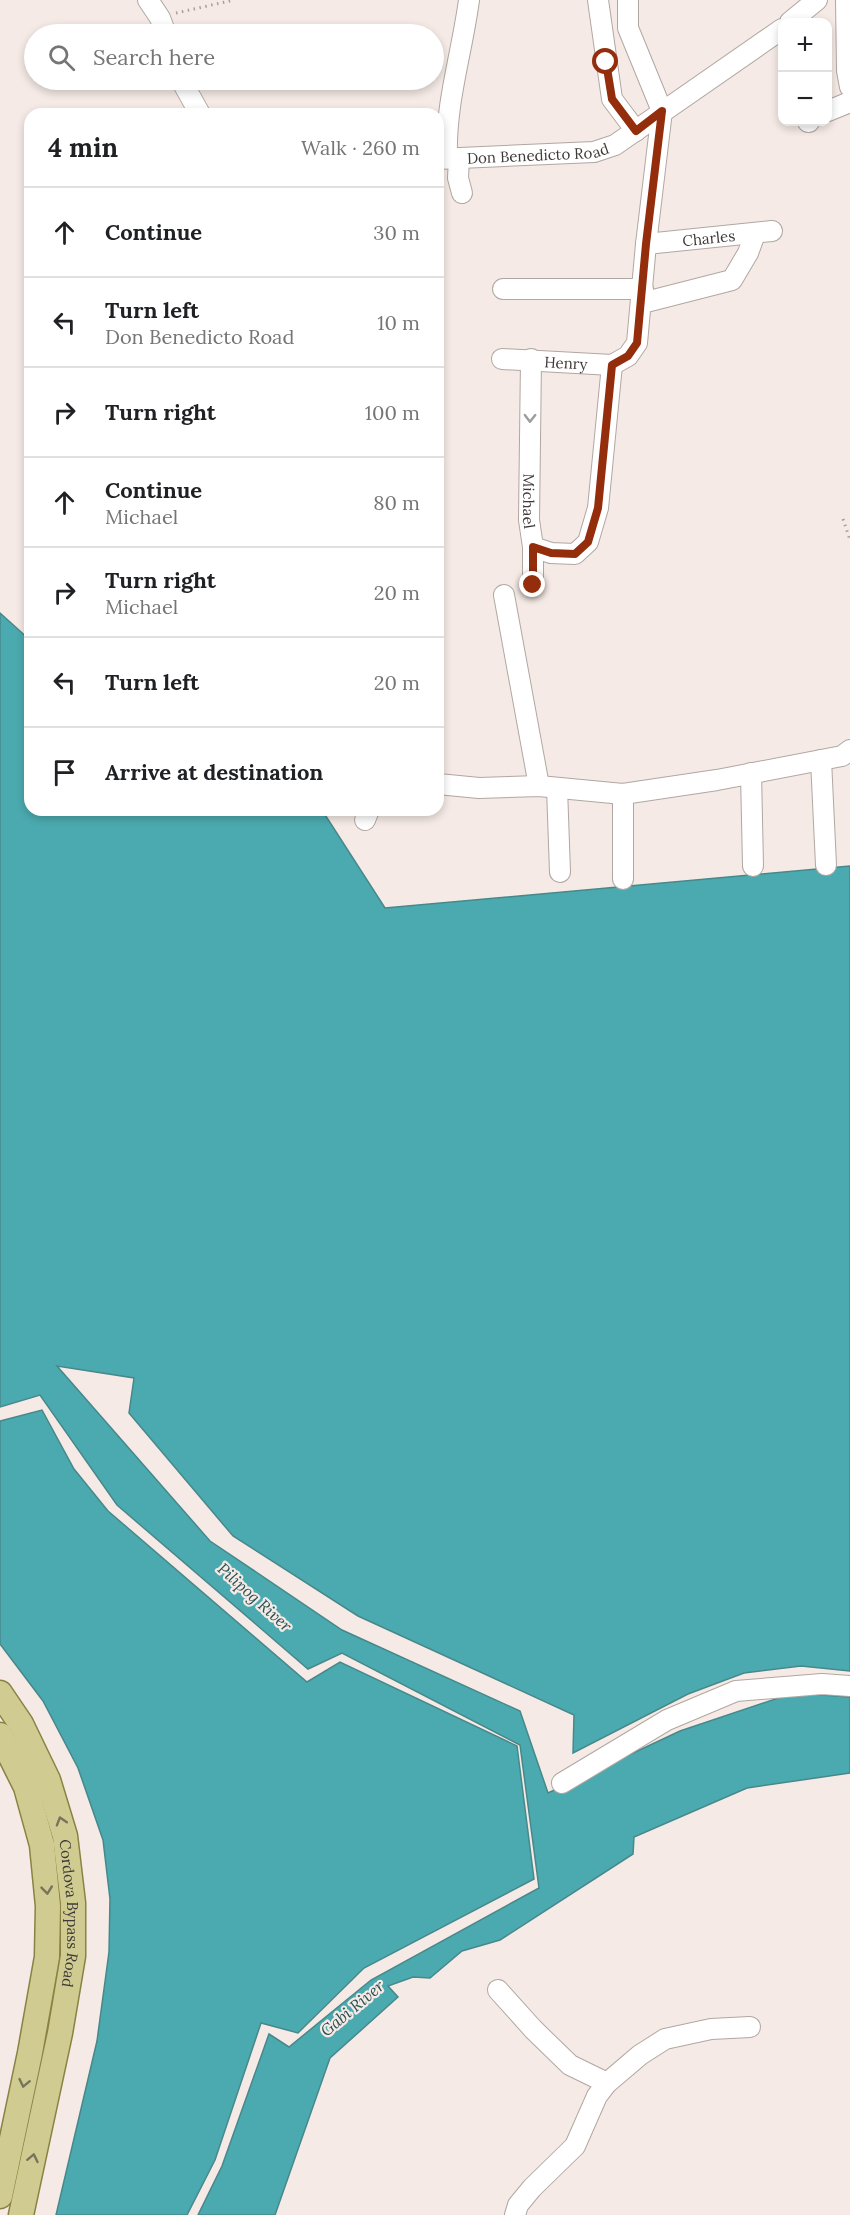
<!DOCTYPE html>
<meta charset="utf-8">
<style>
:root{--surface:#fff;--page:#f2f2f2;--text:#202124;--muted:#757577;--line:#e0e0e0}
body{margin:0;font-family:Lora,serif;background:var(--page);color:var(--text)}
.controls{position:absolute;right:18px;top:18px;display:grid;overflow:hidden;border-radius:12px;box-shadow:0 3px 9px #0003}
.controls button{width:54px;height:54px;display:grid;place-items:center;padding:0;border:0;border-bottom:2px solid var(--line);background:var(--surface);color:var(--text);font:30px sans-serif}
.stop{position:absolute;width:18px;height:18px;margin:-14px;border:4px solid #942d0b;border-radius:50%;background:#fff}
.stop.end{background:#942d0b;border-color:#fff;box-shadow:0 2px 6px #0008}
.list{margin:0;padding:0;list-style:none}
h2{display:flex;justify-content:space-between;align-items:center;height:78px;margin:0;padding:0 24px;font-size:26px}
h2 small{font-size:20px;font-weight:400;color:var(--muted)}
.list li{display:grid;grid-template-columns:39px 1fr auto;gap:18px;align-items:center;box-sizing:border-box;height:90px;padding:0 24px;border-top:2px solid var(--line)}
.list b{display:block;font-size:22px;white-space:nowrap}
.list p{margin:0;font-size:20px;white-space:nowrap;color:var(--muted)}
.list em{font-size:20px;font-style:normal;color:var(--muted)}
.icon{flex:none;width:33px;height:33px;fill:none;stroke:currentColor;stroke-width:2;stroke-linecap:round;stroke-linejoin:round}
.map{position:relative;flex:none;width:850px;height:2215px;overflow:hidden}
.search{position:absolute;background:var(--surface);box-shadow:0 3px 9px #0003;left:24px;top:24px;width:420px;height:66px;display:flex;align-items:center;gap:15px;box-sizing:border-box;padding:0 21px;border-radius:33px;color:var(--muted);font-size:22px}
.panel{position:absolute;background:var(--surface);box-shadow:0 3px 9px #0003;left:24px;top:108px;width:420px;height:708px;border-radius:18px}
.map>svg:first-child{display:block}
</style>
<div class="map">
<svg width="850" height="2215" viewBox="0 0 850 2215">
<rect width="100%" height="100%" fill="#f5eae5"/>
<!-- water -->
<path fill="#4baaaf" stroke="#47888b" stroke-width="1.5" d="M0 613 30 640V810H322L385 908 850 866V1671L801 1666 744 1673 688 1694 573 1753 574 1715 358 1616 233 1536 129 1413 134 1378 57 1366 210 1541 342 1630 520 1711 548 1793 680 1731 793 1693 850 1697V1773L747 1788 634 1837 633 1854 500 1940 462 1951 430 1978 413 1977 388 1986 398 1997 330 2058 275 2215H198L222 2166 269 2034 289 2047 371 1980 539 1888 520 1745 342 1653 308 1669 117 1505 40 1395 0 1407Z
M42 1410 74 1469 108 1511 307 1682 340 1662 517 1746 534 1879 364 1968 298 2033 261 2023 215 2160 187 2215H56L97 2041 109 1952 110 1899 103 1840 78 1768 43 1701 0 1644V1421Z"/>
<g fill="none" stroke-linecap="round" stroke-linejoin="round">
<defs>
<g id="minor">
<path d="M148 0 160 18 166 34"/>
<path d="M598 0 612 99 636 131"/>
<path d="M846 0 847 71 850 87"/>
<path d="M790 22 817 0"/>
<path d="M181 80 200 114"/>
<path d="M828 111 850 102"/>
<path d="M808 122H809"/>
<path d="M447 158C445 104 462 53 469 0"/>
<path d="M459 158 458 178 462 193"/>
<path id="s1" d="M438 159 594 152 615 145 782 29"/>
<path id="s2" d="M646 244 772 231"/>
<path d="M503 289H643"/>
<path d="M642 303 732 280 748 253 755 234"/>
<path id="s3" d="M502 359 612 365 628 356 637 343 646 244 662 111 628 28V0"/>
<path id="s4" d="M531 359 529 520 533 547 551 553 575 554 588 542 598 508 612 365"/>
<path d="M533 585V547"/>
<path d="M504 595 539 786"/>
<path d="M821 760 826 865"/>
<path d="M751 773 753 866"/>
<path d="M438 784 479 788 539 786 623 794 717 780 842 756 850 750"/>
<path d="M557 788 560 872"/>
<path d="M623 794V879"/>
<path d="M365 820 369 810"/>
<path d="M562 1783 667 1720 736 1691 822 1684 850 1686"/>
<path d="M498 1990 533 2029 570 2065 607 2083"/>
<path d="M515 2215 518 2205 532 2188 575 2146 597 2096 607 2083 640 2055 665 2039 711 2029 750 2027"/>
</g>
<g id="major">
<path id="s5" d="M0 1693 21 1724 48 1780 65 1836 73 1903V1956L60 2033 21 2215"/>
<path d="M0 1735 26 1787 42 1845 48 1906 47 1957 30 2053 0 2196"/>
</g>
</defs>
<!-- minor casing -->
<use href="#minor" stroke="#b1a7a2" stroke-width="22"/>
<!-- major casing -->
<use href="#major" stroke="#898242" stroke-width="27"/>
<!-- path -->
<path stroke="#a89f9c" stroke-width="3" stroke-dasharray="1.5 4.5" stroke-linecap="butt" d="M176 13 234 0
M843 519 850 540"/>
<!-- minor -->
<use href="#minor" stroke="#fff" stroke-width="20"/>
<!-- major -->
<use href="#major" stroke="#d0cb91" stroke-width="24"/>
</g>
<!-- one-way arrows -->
<defs><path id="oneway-chevron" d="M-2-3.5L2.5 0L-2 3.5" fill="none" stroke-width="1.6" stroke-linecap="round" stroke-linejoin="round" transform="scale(1.5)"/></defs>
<use stroke="#9e9c9c" href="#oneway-chevron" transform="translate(530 418) rotate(91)"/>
<g stroke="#78745c">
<use href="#oneway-chevron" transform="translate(61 1821) rotate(-107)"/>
<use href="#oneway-chevron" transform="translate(47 1890) rotate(84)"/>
<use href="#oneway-chevron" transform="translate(24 2083) rotate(102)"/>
<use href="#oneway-chevron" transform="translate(33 2158) rotate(-78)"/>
</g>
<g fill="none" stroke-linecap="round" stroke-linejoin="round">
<!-- route -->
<path stroke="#942d0b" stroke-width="8" d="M533 585V547L551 553 575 554 588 542 598 508 612 365 628 356 637 343 646 244 662 111 636 131 612 99 606 62"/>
</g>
<g text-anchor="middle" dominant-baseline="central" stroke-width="4.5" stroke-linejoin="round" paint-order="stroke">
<!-- street labels -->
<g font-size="15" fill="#3e3a38" stroke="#f5eae5">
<text stroke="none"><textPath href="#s1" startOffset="100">Don Benedicto Road</textPath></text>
<text stroke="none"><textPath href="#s2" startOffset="63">Charles</textPath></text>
<text stroke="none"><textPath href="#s3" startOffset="64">Henry</textPath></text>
<text stroke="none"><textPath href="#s4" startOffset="142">Michael</textPath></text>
<text stroke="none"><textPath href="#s5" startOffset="236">Cordova Bypass Road</textPath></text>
</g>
<!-- water labels -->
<g font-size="16" font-style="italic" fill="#254f52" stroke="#f5eae5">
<text transform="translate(255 1597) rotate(42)">Pilipog River</text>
<text transform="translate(352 2008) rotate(-40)">Gabi River</text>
</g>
</g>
</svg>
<div class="controls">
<button>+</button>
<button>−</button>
</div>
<div class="stop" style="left:606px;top:62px"></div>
<div class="stop end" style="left:533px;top:585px"></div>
<div class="search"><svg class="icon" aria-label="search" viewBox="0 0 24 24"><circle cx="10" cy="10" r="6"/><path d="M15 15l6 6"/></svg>Search here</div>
<section class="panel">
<h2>4 min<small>Walk · 260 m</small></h2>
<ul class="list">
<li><svg class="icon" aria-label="ahead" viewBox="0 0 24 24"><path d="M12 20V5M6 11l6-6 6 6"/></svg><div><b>Continue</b></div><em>30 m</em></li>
<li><svg class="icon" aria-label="left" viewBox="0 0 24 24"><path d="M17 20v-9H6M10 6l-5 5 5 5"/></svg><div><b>Turn left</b><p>Don Benedicto Road</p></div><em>10 m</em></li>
<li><svg class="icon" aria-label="right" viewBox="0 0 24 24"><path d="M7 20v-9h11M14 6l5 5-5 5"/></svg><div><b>Turn right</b></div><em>100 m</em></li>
<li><svg class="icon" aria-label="ahead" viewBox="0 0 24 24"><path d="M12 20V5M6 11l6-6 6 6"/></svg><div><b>Continue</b><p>Michael</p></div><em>80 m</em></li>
<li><svg class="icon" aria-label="right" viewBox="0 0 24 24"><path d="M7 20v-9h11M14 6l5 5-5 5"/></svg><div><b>Turn right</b><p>Michael</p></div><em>20 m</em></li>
<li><svg class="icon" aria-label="left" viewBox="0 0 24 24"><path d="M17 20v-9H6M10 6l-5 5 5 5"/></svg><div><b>Turn left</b></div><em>20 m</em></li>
<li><svg class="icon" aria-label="arrive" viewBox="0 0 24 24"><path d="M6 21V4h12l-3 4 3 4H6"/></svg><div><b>Arrive at destination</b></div></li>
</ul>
</section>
</div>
